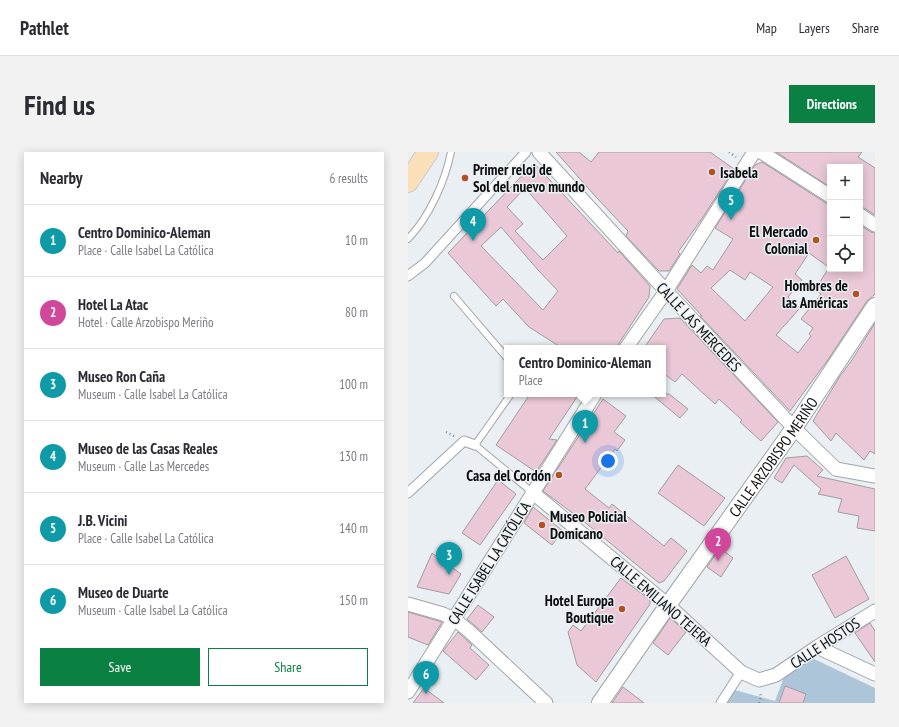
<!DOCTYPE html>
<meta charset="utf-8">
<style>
:root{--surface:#fff;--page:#f2f2f3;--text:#2b2b33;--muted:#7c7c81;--line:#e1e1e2;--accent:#0b8043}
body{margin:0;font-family:"PT Sans Narrow",sans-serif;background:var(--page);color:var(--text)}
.controls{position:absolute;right:12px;top:12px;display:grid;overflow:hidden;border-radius:0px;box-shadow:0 2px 10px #0003}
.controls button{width:36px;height:36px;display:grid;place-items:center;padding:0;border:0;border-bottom:1px solid var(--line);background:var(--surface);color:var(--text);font:20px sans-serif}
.you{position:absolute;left:200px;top:309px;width:14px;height:14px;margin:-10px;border:3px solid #fff;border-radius:50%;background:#1a73e8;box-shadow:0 0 0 6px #1a73e833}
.badge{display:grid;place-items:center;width:26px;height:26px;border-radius:50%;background:var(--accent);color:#fff;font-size:13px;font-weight:700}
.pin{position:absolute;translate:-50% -33px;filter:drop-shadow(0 1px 2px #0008)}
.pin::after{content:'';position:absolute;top:21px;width:14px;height:12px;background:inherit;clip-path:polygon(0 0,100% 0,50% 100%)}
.popup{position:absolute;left:96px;top:193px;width:162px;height:52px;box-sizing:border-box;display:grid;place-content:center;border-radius:0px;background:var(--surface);filter:drop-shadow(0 1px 3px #0005);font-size:13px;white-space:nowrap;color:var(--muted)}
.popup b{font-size:15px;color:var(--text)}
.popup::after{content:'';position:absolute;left:50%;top:100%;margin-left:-8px;border:8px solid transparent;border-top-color:var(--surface)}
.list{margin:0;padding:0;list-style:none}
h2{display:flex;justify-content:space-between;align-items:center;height:52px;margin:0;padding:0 16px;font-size:17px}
h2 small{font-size:13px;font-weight:400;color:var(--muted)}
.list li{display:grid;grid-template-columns:26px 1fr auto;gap:12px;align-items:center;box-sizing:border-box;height:72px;padding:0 16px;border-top:1px solid var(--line)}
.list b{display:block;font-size:15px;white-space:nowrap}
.list p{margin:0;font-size:13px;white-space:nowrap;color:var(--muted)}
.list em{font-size:13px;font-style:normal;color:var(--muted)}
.actions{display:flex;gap:8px;padding:12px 16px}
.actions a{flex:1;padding:9px 0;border:1px solid var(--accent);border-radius:0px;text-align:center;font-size:14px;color:var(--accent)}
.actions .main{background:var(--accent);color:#fff}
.icon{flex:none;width:22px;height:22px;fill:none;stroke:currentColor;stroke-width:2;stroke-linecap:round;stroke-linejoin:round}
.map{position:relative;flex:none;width:467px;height:551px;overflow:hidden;border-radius:0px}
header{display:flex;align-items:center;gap:24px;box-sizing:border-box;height:56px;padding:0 20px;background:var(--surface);border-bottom:1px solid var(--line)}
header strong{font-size:19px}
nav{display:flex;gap:22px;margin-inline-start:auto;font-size:14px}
.intro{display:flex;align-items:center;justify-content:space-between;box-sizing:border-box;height:96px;padding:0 24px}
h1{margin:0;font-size:28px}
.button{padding:10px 18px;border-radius:0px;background:var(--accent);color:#fff;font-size:14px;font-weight:700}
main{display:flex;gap:24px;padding:0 24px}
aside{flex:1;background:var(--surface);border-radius:0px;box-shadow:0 2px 10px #0003}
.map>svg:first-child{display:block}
</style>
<header>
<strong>Pathlet</strong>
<nav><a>Map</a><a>Layers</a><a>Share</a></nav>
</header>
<div class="intro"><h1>Find us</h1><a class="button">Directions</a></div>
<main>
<aside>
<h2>Nearby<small>6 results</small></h2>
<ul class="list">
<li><span class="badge" style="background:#0f9aa8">1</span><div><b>Centro Dominico-Aleman</b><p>Place · Calle Isabel La Católica</p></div><em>10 m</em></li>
<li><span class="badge" style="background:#d1479c">2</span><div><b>Hotel La Atac</b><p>Hotel · Calle Arzobispo Meriño</p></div><em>80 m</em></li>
<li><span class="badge" style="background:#0f9aa8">3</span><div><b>Museo Ron Caña</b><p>Museum · Calle Isabel La Católica</p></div><em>100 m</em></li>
<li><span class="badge" style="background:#0f9aa8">4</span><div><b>Museo de las Casas Reales</b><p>Museum · Calle Las Mercedes</p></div><em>130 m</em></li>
<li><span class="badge" style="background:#0f9aa8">5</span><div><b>J.B. Vicini</b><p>Place · Calle Isabel La Católica</p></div><em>140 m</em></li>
<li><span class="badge" style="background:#0f9aa8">6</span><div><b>Museo de Duarte</b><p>Museum · Calle Isabel La Católica</p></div><em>150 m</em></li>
</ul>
<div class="actions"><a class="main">Save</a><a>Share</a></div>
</aside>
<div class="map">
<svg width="467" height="551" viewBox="0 0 467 551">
<rect width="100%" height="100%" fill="#eaeff3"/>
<!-- green -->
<path fill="#adc5d9" d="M404 506 467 536V551H317L323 537 367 549 376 525 394 510Z"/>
<!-- building -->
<path fill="#eac8d7" stroke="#a29c9f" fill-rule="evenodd" d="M148 0H171L183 10 191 0H302L326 17 293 68 270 100 272 102 261 119H251L218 84 220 79 188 45Z
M368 0H454L450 5 467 16V63L456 56 452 55V15H422V35Z
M354 10 418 51 422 52V116L401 101 387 122 394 128 380 145 392 156 368 183 390 201 403 184 401 182 405 176 393 167 413 142 407 138 420 117H452V73L463 80 467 81V142L459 149 419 209 382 259 292 164H294L269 137 284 113 293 121 299 114 305 118 325 87 307 76 347 13ZM322 118 337 128 342 120 365 135 337 169 303 136Z
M126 11 210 101 211 99 242 134 241 145 208 196H154L121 175 95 147 88 154 40 101ZM117 36 159 84 135 108 107 79 115 72 99 55ZM93 75 130 118 150 139 135 158 73 94Z
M272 166 370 270 353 289 332 270 334 268 311 247 307 252 274 222 267 230 255 221V196H236L256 167Z
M467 171V302L462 299 456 308 428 281 423 289 405 269 432 224 444 208Z
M122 242H171L141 287 149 288 128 320 88 293Z
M243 242H261L280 257 272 266Z
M195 247 218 264 206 280 217 288 209 299 207 297 177 337 201 356 204 352 256 394 263 386 279 399 256 429 251 431 174 368 135 339Z
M399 304 415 318 409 324 467 337V379L449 376 451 364 430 360 434 347 410 342 413 337 386 313 374 331 366 326 378 306Z
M270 313 317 346 296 374 250 341Z
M90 328 108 342 72 393 54 381Z
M125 355 155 379 144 393 116 371Z
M312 396 325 406 313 425 299 415Z
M24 401 53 422 41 442 9 435Z
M438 404 461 447 427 466 404 423Z
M213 426 242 448V452L188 530 169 513 160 480 165 473 173 479Z
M70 453 86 465 74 480 59 467Z
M0 460 34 470 20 493 0 485Z
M262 466 278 480 260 503 245 491Z
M462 471 467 479V510L447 481Z
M50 480 64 493 62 496 81 513 68 528 35 499Z
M377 534 398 542 395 551H371Z
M215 535 236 551H204Z
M16 536 36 551H5Z"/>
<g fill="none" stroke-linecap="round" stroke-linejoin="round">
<defs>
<path id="service" d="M0 87C21 65 37 30 43 0
M46 144 99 206
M103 242 67 293 124 340"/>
<path id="pedestrian" d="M0 124 17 111 118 0
M0 341 56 289 67 293
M313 551 333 520"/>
<path id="minor" d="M131 0 258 139 386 276 428 317 467 324
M353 0 422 44
M452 63 467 73
M218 196 258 139 346 0
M124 340 260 453 333 520 351 528 368 523 409 495 467 459
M0 452 35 462 46 467 61 479 138 551
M409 495 467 522
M0 540 187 242"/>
<g id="tertiary">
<path id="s1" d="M192 551 260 453 386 276 467 154"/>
</g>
<path id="primary" d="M0 30 20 0"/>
</defs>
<!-- service casing -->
<use href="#service" stroke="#a0a5a9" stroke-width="8"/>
<!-- pedestrian casing -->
<use href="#pedestrian" stroke="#a0a5a9" stroke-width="11"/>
<!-- minor casing -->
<use href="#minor" stroke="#a0a5a9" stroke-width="15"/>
<!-- tertiary casing -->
<use href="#tertiary" stroke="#a0a5a9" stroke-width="18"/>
<!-- primary casing -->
<use href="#primary" stroke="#cacaca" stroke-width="22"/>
<!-- path -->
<path stroke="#85888b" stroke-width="2.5" stroke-dasharray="1 3" stroke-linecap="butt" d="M321 0 328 5
M38 280 46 284
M351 551 353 545 352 540"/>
<!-- service -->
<use href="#service" stroke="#fff" stroke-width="6"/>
<!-- pedestrian -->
<use href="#pedestrian" stroke="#fff" stroke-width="9"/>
<!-- minor -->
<use href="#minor" stroke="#fff" stroke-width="13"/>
<!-- tertiary -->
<use href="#tertiary" stroke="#fff" stroke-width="16"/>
<!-- primary -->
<use href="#primary" stroke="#fbdfb9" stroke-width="20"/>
</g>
<!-- markers -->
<g fill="#b55020" stroke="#eaeff3" stroke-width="1.5">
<circle cx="304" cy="20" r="4"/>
<circle cx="57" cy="26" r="4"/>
<circle cx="408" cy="88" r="4"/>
<circle cx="448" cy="142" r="4"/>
<circle cx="151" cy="323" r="4"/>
<circle cx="134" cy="373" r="4"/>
<circle cx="214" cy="457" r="4"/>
</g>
<g text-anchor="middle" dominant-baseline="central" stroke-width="3" stroke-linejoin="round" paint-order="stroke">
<!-- poi labels -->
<g font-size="15" font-weight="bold" fill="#0c0e0f" stroke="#eaeff3" text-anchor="end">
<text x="65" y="17" text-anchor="start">Primer reloj de<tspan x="65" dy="17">Sol del nuevo mundo</tspan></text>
<text x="312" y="20" text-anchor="start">Isabela</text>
<text x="400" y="79">El Mercado<tspan x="400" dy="17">Colonial</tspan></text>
<text x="440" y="133">Hombres de<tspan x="440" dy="17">las Américas</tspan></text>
<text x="143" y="323">Casa del Cordón</text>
<text x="142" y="364" text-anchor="start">Museo Policial<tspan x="142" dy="17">Domicano</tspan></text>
<text x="206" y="448">Hotel Europa<tspan x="206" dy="17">Boutique</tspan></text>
</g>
<!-- street labels -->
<g font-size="15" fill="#0c0e0f" stroke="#eaeff3">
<text transform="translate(291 175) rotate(47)">CALLE LAS MERCEDES</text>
<text stroke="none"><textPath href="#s1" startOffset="301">CALLE ARZOBISPO MERIÑO</textPath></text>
<text transform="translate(81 411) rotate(-58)">CALLE ISABEL LA CATÓLICA</text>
<text transform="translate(253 449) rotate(41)">CALLE EMILIANO TEJERA</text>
<text transform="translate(417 491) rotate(-33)">CALLE HOSTOS</text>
</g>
</g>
</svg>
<div class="controls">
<button>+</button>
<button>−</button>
<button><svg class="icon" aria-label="locate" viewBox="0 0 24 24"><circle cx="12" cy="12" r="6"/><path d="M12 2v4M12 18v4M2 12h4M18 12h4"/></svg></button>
</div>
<div class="you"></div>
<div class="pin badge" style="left:177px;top:291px;background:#0f9aa8">1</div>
<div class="popup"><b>Centro Dominico-Aleman</b>Place</div>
<div class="pin badge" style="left:310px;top:409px;background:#d1479c">2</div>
<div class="pin badge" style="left:41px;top:423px;background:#0f9aa8">3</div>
<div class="pin badge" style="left:65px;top:89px;background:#0f9aa8">4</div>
<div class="pin badge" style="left:323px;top:68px;background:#0f9aa8">5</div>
<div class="pin badge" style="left:18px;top:542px;background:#0f9aa8">6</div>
</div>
</main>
